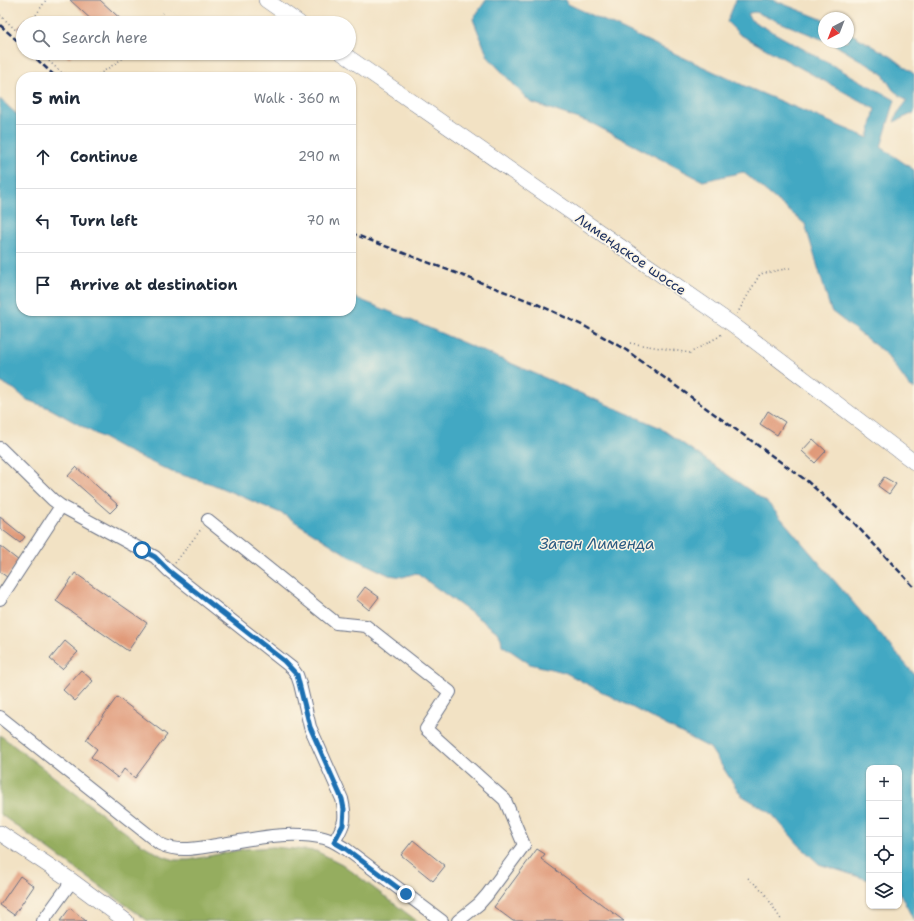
<!DOCTYPE html>
<meta charset="utf-8">
<style>
:root{--surface:#fff;--page:#f2f2f3;--text:#1f2937;--muted:#747a83;--line:#e0e1e3}
body{margin:0;font-family:"Shantell Sans",sans-serif;background:var(--page);color:var(--text)}
.controls{position:absolute;right:12px;bottom:12px;display:grid;overflow:hidden;border-radius:8px;box-shadow:0 1px 3px #0004}
.controls button{width:36px;height:36px;display:grid;place-items:center;padding:0;border:0;border-bottom:1px solid var(--line);background:var(--surface);color:var(--text);font:20px sans-serif}
.compass{position:absolute;left:818px;top:12px;width:36px;height:36px;border-radius:50%;background:var(--surface);box-shadow:0 1px 3px #0004;rotate:222deg}
.stop{position:absolute;width:12px;height:12px;margin:-9px;border:3px solid #1f6fb2;border-radius:50%;background:#fff}
.stop.end{background:#1f6fb2;border-color:#fff;box-shadow:0 1px 4px #0008}
.list{margin:0;padding:0;list-style:none}
h2{display:flex;justify-content:space-between;align-items:center;height:52px;margin:0;padding:0 16px;font-size:17px}
h2 small{font-size:13px;font-weight:400;color:var(--muted)}
.list li{display:grid;grid-template-columns:26px 1fr auto;gap:12px;align-items:center;box-sizing:border-box;height:64px;padding:0 16px;border-top:1px solid var(--line)}
.list b{display:block;font-size:15px;white-space:nowrap}
.list em{font-size:13px;font-style:normal;color:var(--muted)}
.icon{flex:none;width:22px;height:22px;fill:none;stroke:currentColor;stroke-width:2;stroke-linecap:round;stroke-linejoin:round}
.map{position:relative;flex:none;width:914px;height:921px;overflow:hidden}
.search{position:absolute;background:var(--surface);box-shadow:0 1px 3px #0004;left:16px;top:16px;width:340px;height:44px;display:flex;align-items:center;gap:10px;box-sizing:border-box;padding:0 14px;border-radius:22px;color:var(--muted);font-size:15px}
.panel{position:absolute;background:var(--surface);box-shadow:0 1px 3px #0004;left:16px;top:72px;width:340px;height:244px;border-radius:16px}
.map>svg:first-child{display:block}
</style>
<div class="map">
<svg width="914" height="921" viewBox="0 0 914 921">
<rect width="100%" height="100%" fill="#fcf5e5"/>
<filter id="ink" filterUnits="userSpaceOnUse"><feTurbulence type="fractalNoise" baseFrequency=".025" numOctaves="2"/><feDisplacementMap in="SourceGraphic" scale="8" xChannelSelector="R" yChannelSelector="G"/><feConvolveMatrix kernelMatrix="1 2 1 2 8 2 1 2 1" color-interpolation-filters="sRGB"/></filter>
<filter id="wash" filterUnits="userSpaceOnUse"><feTurbulence type="fractalNoise" baseFrequency=".012" numOctaves="4" result="noise"/><feDisplacementMap in="SourceGraphic" scale="16" xChannelSelector="R" yChannelSelector="G"/><feGaussianBlur stdDeviation="0.9" result="paint"/><feColorMatrix in="noise" values="0 0 0 0 0 0 0 0 0 0 0 0 0 0 0 0 0 1.4 0 .05"/><feComposite in="paint" operator="in"/></filter>
<g filter="url(#wash)">
<rect width="100%" height="100%" fill="#f2e2c4"/>
<!-- forest -->
<path fill="#95ad5e" stroke="#586e5e" d="M0 735 138 842 162 856 175 860H189L244 849 273 847 316 851 342 864 417 921H148L0 814Z"/>
<!-- water -->
<path fill="#43a8c3" stroke="#2f6c90" d="M486 0H566L568 4 749 88 868 138 875 109 739 34 727 22 736 0H773L824 20V40L755 12 749 13 748 16 751 20 895 100 881 147 914 170V389L910 387 885 353 831 311 805 224 743 172 703 181 593 124 530 102 488 57 473 19Z
M848 32 892 57 914 74V113L894 122 897 114 907 101 893 90 882 73 830 42H848Z
M0 99 21 118V311H351V296L408 319 659 427 768 503 914 674V921L899 891V768H869V880L819 864 799 845 771 813 741 795 710 748 564 672 530 664 502 645 501 638 496 631 416 573 403 577 389 575 349 556 283 514 212 484 172 472 123 449 49 408 27 400 14 389 0 382Z"/>
<g id="blocks">
<!-- building -->
<path fill="#e09a79" d="M70 0H100L125 23H95Z
M26 19 30 23H23V35L17 29Z
M63 53H73L69 58Z
M768 411 785 422 777 435 760 424Z
M813 439 826 451 815 463 802 451Z
M76 467 118 505 110 513 68 476Z
M884 477 896 484 889 494 878 486Z
M0 517 25 537 20 543 0 528Z
M0 546 19 561 7 577 0 572Z
M75 573 147 623 128 651 56 601Z
M365 587 379 597 369 610 356 599Z
M65 641 78 652 62 669 50 659Z
M81 670 93 681 75 701 63 690Z
M117 697 167 735 135 778 124 769 118 778 91 757 97 749 86 740Z
M413 840 445 866 433 881 401 855Z
M537 849 545 854 541 859 624 921H513L494 907Z
M20 876 34 886 14 915 0 905Z
M70 908 86 921H60Z"/>
</g>
</g>
<g filter="url(#ink)">
<use href="#blocks" fill-opacity="0" stroke="#666e82" stroke-width="1"/>
<g fill="none" stroke-linecap="round" stroke-linejoin="round">
<defs>
<path id="minor" d="M0 448 53 500 61 506 155 557 169 571 292 668 297 675 300 684 310 727 342 799C347 821 344 824 334 842
M208 520 336 623 366 626 450 692 426 729 505 800 524 845 487 895 479 904 458 921
M0 599 61 506
M0 717 160 844C179 853 197 848 217 845 252 839 289 830 324 838 332 840 339 845 346 849L442 921
M43 921 72 881"/>
<path id="major" d="M266 0 299 23
M342 53 732 324 914 462
M0 833 72 881 126 921"/>
</defs>
<!-- minor casing -->
<use href="#minor" stroke="#666e82" stroke-width="14"/>
<!-- major casing -->
<use href="#major" stroke="#666e82" stroke-width="16"/>
<!-- path -->
<path stroke="#666e82" stroke-width="1.5" stroke-dasharray="1 3" stroke-linecap="butt" d="M0 15 23 37
M36 15 46 0H44
M155 23 163 13
M40 53 62 73 83 77
M95 77 131 53
M737 314 760 274 790 268
M630 343 690 353 718 337 723 333
M175 563 202 528
M748 878 763 891 782 921"/>
<!-- minor -->
<use href="#minor" stroke="#fff" stroke-width="12"/>
<!-- major -->
<use href="#major" stroke="#fff" stroke-width="15"/>
<!-- rail -->
<path stroke="#1b2f5e" stroke-width="2.5" stroke-dasharray="6 3" stroke-linecap="butt" d="M0 25 23 46
M30 53 56 77
M351 233 537 304 586 327 626 350 807 481 854 523 914 587"/>
</g>
</g>
<g fill="none" stroke-linecap="round" stroke-linejoin="round" filter="url(#ink)">
<!-- route -->
<path stroke="#1f6fb2" stroke-width="5" d="M142 550 155 557 169 571 284 661 297 675 310 727 342 799 344 809 343 825 334 842 346 849 406 894"/>
</g>
<g text-anchor="middle" dominant-baseline="central" stroke-width="3" stroke-linejoin="round" paint-order="stroke">
<!-- street labels -->
<g font-size="14" fill="#1b2f5e" stroke="#fcf5e5">
<text transform="translate(631 254) rotate(35)">Лимендское шоссе</text>
</g>
<!-- water labels -->
<g font-size="15" font-style="italic" fill="#295981" stroke="#fcf5e5">
<text x="597" y="544">Затон Лименда</text>
</g>
</g>
</svg>
<div class="controls">
<button>+</button>
<button>−</button>
<button><svg class="icon" aria-label="locate" viewBox="0 0 24 24"><circle cx="12" cy="12" r="6"/><path d="M12 2v4M12 18v4M2 12h4M18 12h4"/></svg></button>
<button><svg class="icon" aria-label="layers" viewBox="0 0 24 24"><path d="M12 4l9 5-9 5-9-5zM3 14l9 5 9-5"/></svg></button>
</div>
<svg class="compass" viewBox="-18 -18 36 36"><path d="M0-13l5 13h-10z" fill="#e53935"/><path d="M0 13l5-13h-10z" fill="#747a83"/></svg>
<div class="stop" style="left:142px;top:550px"></div>
<div class="stop end" style="left:406px;top:894px"></div>
<div class="search"><svg class="icon" aria-label="search" viewBox="0 0 24 24"><circle cx="10" cy="10" r="6"/><path d="M15 15l6 6"/></svg>Search here</div>
<section class="panel">
<h2>5 min<small>Walk · 360 m</small></h2>
<ul class="list">
<li><svg class="icon" aria-label="ahead" viewBox="0 0 24 24"><path d="M12 20V5M6 11l6-6 6 6"/></svg><div><b>Continue</b></div><em>290 m</em></li>
<li><svg class="icon" aria-label="left" viewBox="0 0 24 24"><path d="M17 20v-9H6M10 6l-5 5 5 5"/></svg><div><b>Turn left</b></div><em>70 m</em></li>
<li><svg class="icon" aria-label="arrive" viewBox="0 0 24 24"><path d="M6 21V4h12l-3 4 3 4H6"/></svg><div><b>Arrive at destination</b></div></li>
</ul>
</section>
</div>
